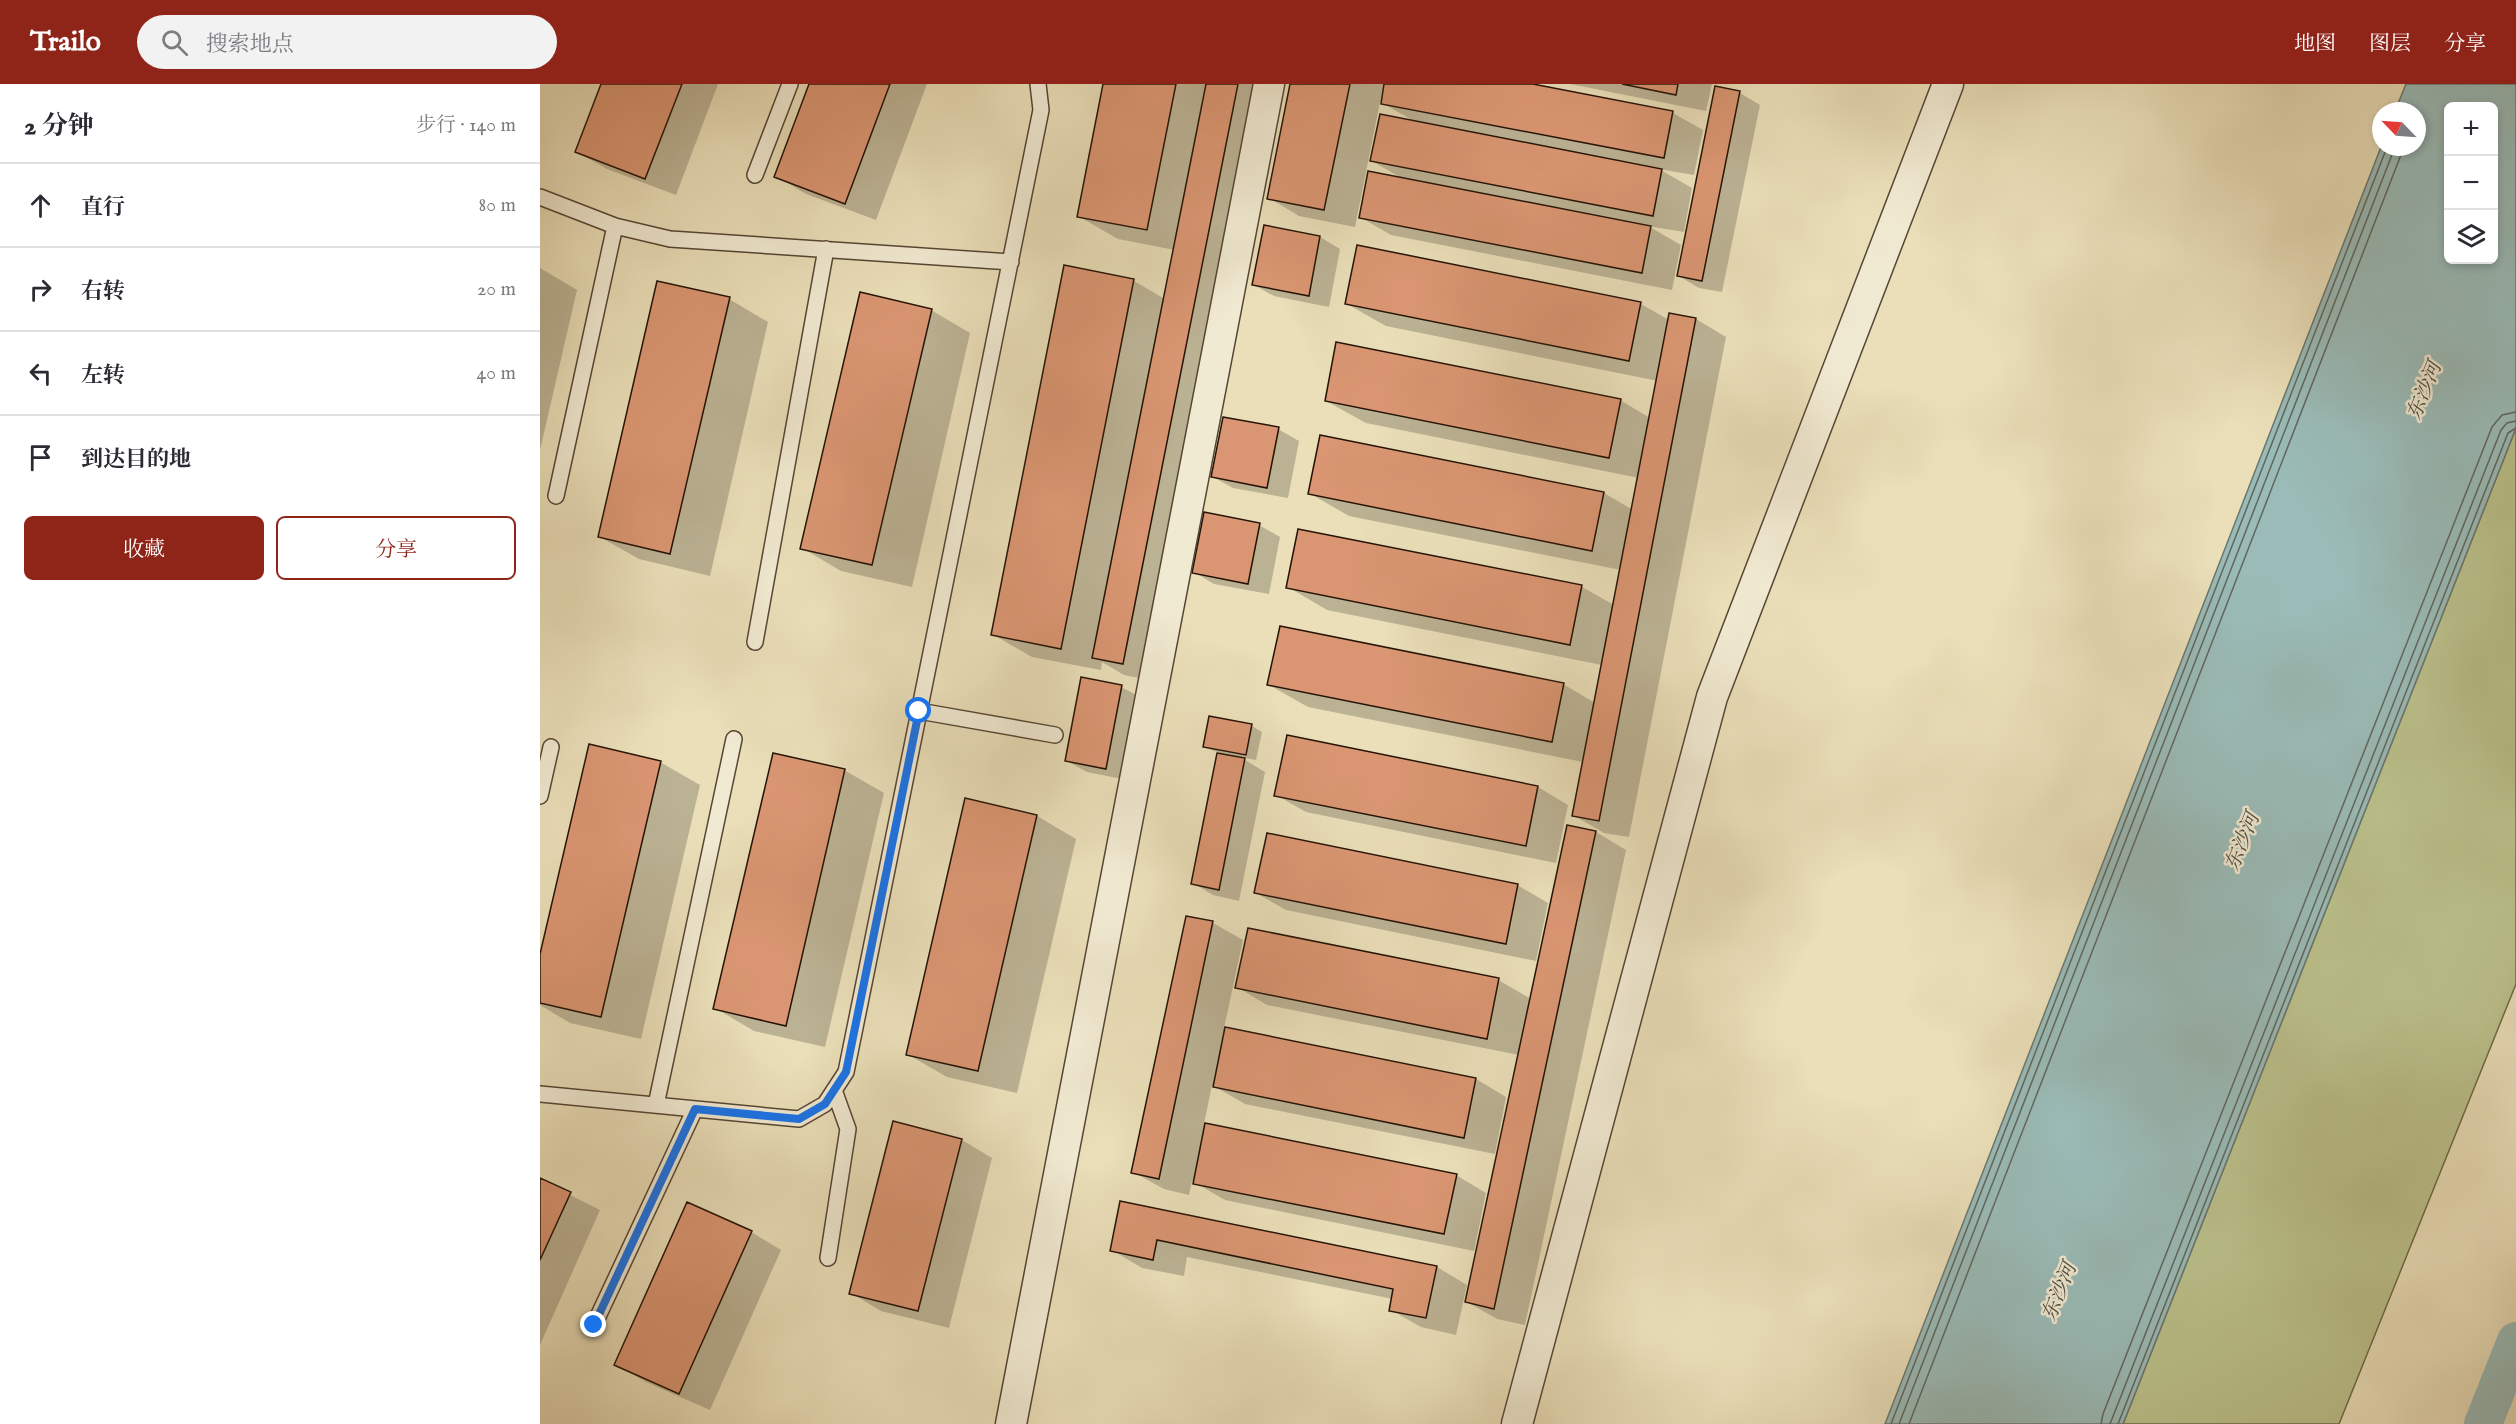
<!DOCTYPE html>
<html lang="zh">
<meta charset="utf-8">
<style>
:root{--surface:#fff;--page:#f2f2f3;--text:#2b2b33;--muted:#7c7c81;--line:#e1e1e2;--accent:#8f2418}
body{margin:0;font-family:"IM FELL English","Noto Serif SC",serif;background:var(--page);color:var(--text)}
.controls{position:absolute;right:18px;top:18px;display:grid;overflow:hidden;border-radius:9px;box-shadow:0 3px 9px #0003}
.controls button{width:54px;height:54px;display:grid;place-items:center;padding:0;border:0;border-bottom:2px solid var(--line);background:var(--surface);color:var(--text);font:30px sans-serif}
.compass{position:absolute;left:1832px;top:18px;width:54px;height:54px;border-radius:50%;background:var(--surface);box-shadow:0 3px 9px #0003;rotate:295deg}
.stop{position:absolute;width:18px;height:18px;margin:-14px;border:4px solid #1a73e8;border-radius:50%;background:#fff}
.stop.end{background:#1a73e8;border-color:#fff;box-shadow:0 2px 6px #0008}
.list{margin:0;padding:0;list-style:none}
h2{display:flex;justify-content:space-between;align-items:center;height:78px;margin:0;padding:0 24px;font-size:26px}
h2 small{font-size:20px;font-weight:400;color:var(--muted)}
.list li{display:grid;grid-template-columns:39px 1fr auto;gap:18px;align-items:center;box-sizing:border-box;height:84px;padding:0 24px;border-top:2px solid var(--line)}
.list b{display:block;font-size:22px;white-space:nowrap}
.list em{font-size:20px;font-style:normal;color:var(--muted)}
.actions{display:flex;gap:12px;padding:18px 24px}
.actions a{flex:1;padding:14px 0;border:2px solid var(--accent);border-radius:9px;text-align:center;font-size:21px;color:var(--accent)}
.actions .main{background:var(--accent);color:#fff}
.icon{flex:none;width:33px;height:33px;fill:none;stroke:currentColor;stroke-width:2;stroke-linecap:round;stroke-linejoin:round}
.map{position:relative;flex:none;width:1976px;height:1340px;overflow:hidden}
header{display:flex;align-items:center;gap:36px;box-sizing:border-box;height:84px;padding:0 30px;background:var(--accent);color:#fff}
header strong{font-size:28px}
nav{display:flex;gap:33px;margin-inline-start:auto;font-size:21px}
.search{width:420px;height:54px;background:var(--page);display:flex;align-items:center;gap:15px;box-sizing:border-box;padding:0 21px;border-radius:33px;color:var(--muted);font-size:22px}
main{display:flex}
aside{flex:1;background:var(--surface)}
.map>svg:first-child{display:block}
</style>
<header>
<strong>Trailo</strong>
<div class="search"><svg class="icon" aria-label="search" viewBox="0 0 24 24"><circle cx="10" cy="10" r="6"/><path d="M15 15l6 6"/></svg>搜索地点</div>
<nav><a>地图</a><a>图层</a><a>分享</a></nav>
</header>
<main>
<aside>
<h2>2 分钟<small>步行 · 140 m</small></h2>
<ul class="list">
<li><svg class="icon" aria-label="ahead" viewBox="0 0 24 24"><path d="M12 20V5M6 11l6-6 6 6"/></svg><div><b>直行</b></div><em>80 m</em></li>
<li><svg class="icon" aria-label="right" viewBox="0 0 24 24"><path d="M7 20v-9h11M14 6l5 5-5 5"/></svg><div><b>右转</b></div><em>20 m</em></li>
<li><svg class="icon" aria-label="left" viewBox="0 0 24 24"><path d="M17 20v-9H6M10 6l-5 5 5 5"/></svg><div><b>左转</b></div><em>40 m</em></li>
<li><svg class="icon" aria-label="arrive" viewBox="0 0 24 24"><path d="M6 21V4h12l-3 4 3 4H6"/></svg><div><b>到达目的地</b></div></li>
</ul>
<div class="actions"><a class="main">收藏</a><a>分享</a></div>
</aside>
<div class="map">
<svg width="1976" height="1340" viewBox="0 0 1976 1340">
<rect width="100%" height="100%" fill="#eadfb9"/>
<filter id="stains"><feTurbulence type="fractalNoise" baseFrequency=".00333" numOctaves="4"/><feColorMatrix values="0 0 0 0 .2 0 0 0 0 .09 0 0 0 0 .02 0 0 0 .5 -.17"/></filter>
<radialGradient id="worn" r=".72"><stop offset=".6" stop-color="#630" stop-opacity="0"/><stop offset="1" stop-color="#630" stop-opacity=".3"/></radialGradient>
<!-- green -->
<path fill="#bbc18c" stroke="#706a4a" stroke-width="1.5" d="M1976 344V900L1799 1340H1583Z"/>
<!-- water -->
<path fill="#9abbb7" stroke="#6b7871" stroke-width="1.5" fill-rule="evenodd" d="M1866 0H1976V344L1583 1340H1345L1841 63H1877V27H1855ZM1908 22H1954V176H1908Z"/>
<!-- shadow -->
<path fill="#0003" d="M62 0H178L136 111 67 85 37 68Z
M271 0H387L336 136 266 110 236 92Z
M564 0H731L613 597 584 591 562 578 561 586 492 573 452 550 594 197 625 215 635 166 578 155 538 132Z
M752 0H985L1133 29 1163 46 1154 91 1119 85 1152 104 1144 148 1108 142 1141 161 1132 206 851 151 820 133 863 95 832 77 874 37 840 18 815 143 759 132 729 114Z
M1030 0H1172L1166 27Z
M1176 4 1200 9 1220 21 1182 208 1159 204 1139 192Z
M780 153 800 165 789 223 734 212 714 201Z
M818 163 1101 220 1129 236 1130 231 1156 235 1186 253 1089 753 1064 749 1033 731 1043 678 768 623 729 601 1023 600 1055 619 1062 581 787 526 748 503 759 446 1042 503 1074 521 1081 486 809 432 769 409H1064L1093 426 1099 394 826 339 786 317 1080 316 1110 334 1118 297 846 242 807 220Z
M0 184 37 206 0 366Z
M189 215 228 238 170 492 99 475 60 453Z
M391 226 430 249 372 503 301 487 262 464Z
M738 345 759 357 748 414 693 404 673 393Z
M719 441 740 453 729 510 674 500 654 488Z
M581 603 602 614 587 696 547 688 527 677Z
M670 634 712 642 722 648 716 676 700 673 725 688 699 817 673 811 653 799 679 669 665 663Z
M120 678 160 701 101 955 30 939 0 921V877Z
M304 686 344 709 285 963 214 947 175 924Z
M998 703 1028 721 1016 779 766 728 736 711Z
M497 732 536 755 477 1009 407 993 367 970Z
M1056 748 1086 766 985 1241 957 1235 927 1218 979 971 727 921 697 903 958 896 991 915Z
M977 801 1008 819 996 877 746 826 716 809Z
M673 839 703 856 684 944 936 995 966 1013 955 1070 705 1020 672 1001 664 1040 916 1091 946 1109 934 1167 685 1116 652 1097 649 1111 624 1105 593 1088Z
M354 1039 422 1056 452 1074 409 1244 341 1227 311 1209Z
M0 1096 60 1126 0 1261Z
M581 1119 897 1183 927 1201 916 1251 881 1243 851 1226 853 1215 647 1173 644 1192 602 1184 572 1166Z
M211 1148 241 1166 170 1326 106 1298 76 1280Z"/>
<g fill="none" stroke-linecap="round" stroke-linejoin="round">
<!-- shore -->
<path stroke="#60675f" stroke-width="1.5" d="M1351 1340 1847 63
M1359 1340 1855 63
M1369 1340 1864 63
M1561 1340 1563 1330 1952 343 1962 331 1976 328
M1570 1340 1961 346 1967 339 1976 337
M1578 1340 1968 349 1976 344"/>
<!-- canal -->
<path stroke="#9abbb7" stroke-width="38" d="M1943 1340 1976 1257"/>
</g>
<!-- building -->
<path fill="#da9672" stroke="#251307" stroke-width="1.5" d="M61 0H142L105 95 35 68Z
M269 0H350L305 120 234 93Z
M563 0H636L607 146 537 133Z
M666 0H698L583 580 552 574Z
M750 0H810L784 126 727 115Z
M844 0H993L1133 27 1124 74 841 20Z
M1082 0H1138L1136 11Z
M1175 2 1200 7 1162 197 1137 192Z
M840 30 1122 85 1113 132 830 77Z
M828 87 1111 142 1102 189 819 134Z
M724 141 780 152 769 212 712 201Z
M817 161 1101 218 1089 277 805 220Z
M524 181 594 195 521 565 451 551Z
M117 197 190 213 130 470 58 453Z
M320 208 392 225 332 481 260 465Z
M1129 229 1156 234 1059 737 1032 732Z
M796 258 1081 315 1069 374 785 317Z
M683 333 739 343 727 404 671 393Z
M780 351 1064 408 1052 467 768 410Z
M664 428 720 439 708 500 652 489Z
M758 445 1042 501 1030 561 746 504Z
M740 542 1024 599 1012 658 727 601Z
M541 593 582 601 566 685 525 677Z
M669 632 712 640 706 671 663 663Z
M747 651 998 702 986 762 734 712Z
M49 660 121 677 61 933 0 919V870Z
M233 669 305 685 246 942 173 925Z
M677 669 705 674 679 806 651 800Z
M425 714 497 731 438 987 366 971Z
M1027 741 1056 747 954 1225 925 1218Z
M727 749 978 800 966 860 714 809Z
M646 832 673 837 619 1095 591 1089Z
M708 844 959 894 947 955 695 904Z
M685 943 936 994 924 1054 673 1003Z
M353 1037 422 1055 378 1227 309 1210Z
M665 1039 917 1090 904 1150 653 1100Z
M0 1094 31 1108 0 1176Z
M580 1117 897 1182 886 1234 849 1227 853 1205 617 1156 613 1176 570 1167Z
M147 1118 212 1147 139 1310 74 1281Z"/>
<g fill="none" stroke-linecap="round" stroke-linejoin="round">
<defs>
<path id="lane" d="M215 91 250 0
M0 113 75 142 130 155 471 178
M16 412 75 142
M215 558 286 165
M379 627 515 651
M0 712 11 663
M0 1010 259 1035 285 1020 306 988 501 26 498 0
M116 1021 194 655
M288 1174 308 1045 294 1006
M54 1241 155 1025"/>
<path id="street" d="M471 1340 729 0
M977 1340 1172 613 1408 0"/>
</defs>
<!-- lane casing -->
<use href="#lane" stroke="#564634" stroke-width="18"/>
<!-- street casing -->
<use href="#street" stroke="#564634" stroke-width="33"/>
<!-- lane -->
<use href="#lane" stroke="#f1ead2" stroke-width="15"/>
<!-- street -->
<use href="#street" stroke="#f1ead2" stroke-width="30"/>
</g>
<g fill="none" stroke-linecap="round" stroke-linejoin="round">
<!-- route -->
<path stroke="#1a73e8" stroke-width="8" d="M54 1241 155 1025 259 1035 285 1020 306 988 379 627"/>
</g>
<g text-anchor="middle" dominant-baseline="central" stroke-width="5" stroke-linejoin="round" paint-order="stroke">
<!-- water labels -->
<g font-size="20" font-style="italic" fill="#4e4e45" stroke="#f1ead2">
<text transform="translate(1885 307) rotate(-68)">东沙河</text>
<text transform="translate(1703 758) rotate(-68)">东沙河</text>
<text transform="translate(1520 1208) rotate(-68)">东沙河</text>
</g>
</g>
<rect width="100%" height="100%" filter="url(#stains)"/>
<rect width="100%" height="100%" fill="url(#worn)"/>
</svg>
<div class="controls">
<button>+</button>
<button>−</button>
<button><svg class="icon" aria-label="layers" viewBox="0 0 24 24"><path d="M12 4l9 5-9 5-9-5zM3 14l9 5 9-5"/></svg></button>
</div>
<svg class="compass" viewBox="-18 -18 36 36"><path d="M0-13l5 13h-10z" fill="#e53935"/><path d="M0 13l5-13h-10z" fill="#7c7c81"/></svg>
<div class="stop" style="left:379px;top:627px"></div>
<div class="stop end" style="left:54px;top:1241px"></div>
</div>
</main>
